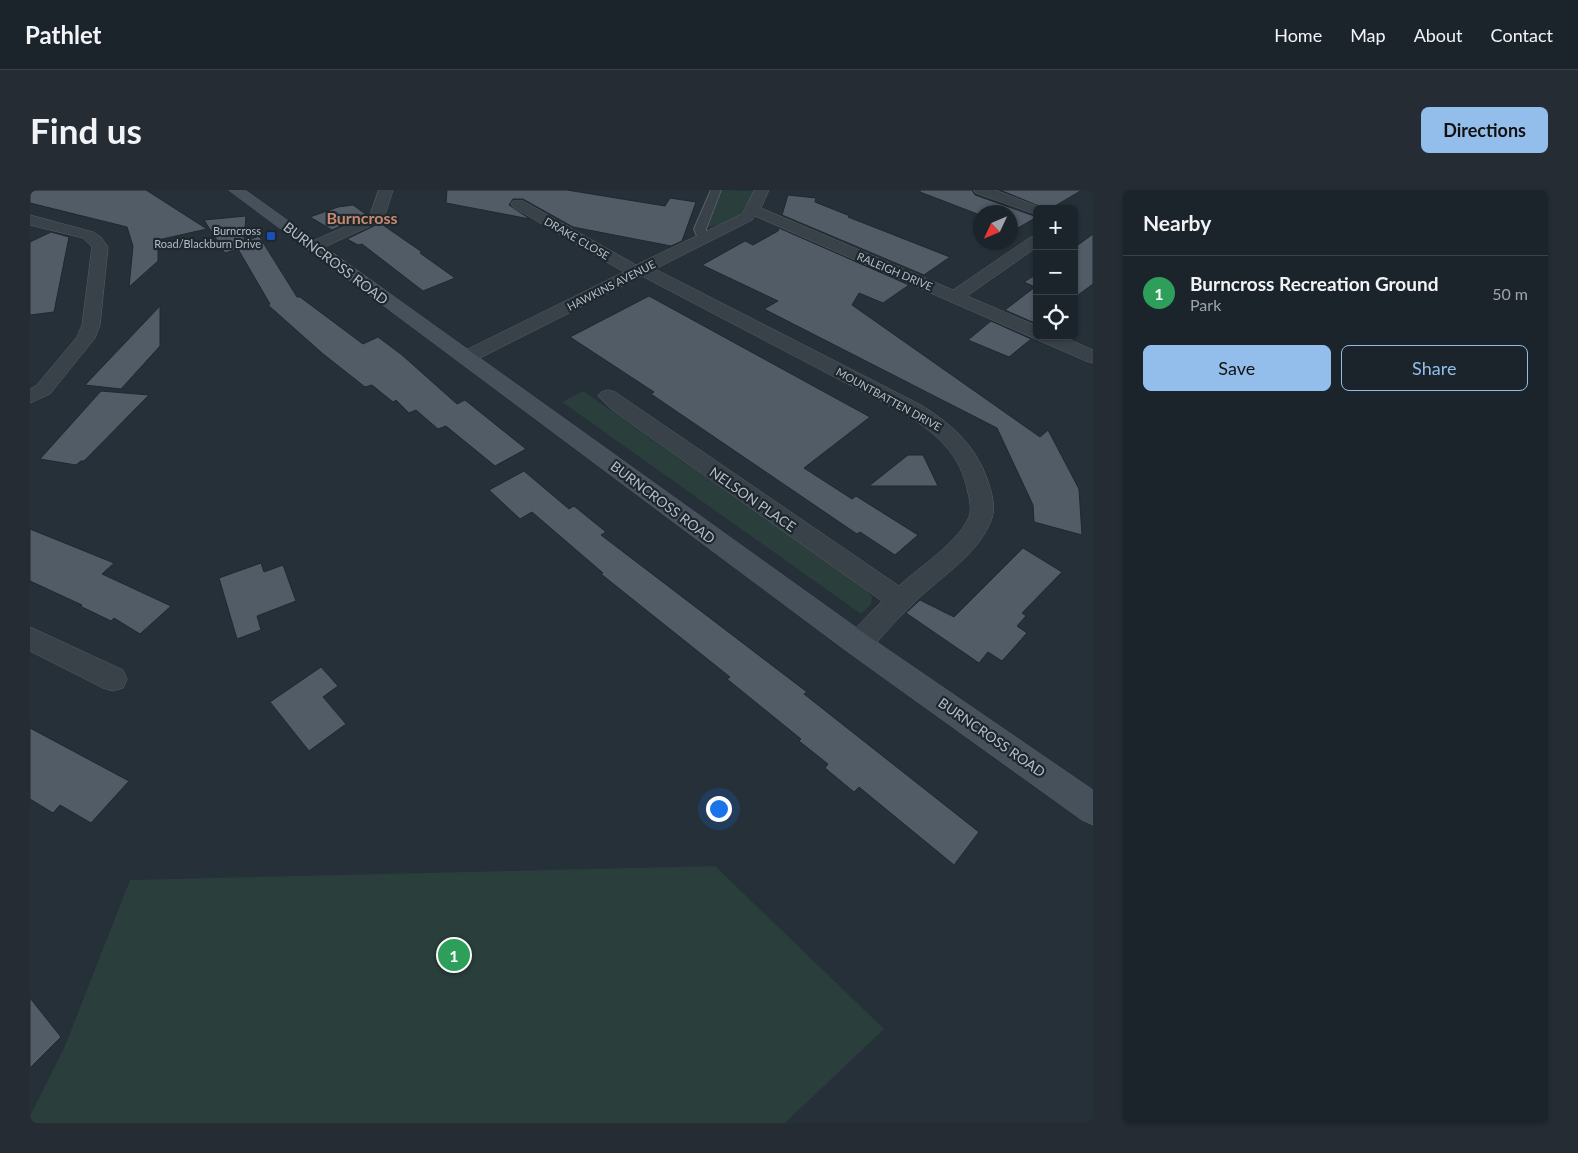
<!DOCTYPE html>
<meta charset="utf-8">
<style>
:root{--surface:#1c242b;--page:#252c33;--text:#f1f3f6;--muted:#a0a4a9;--line:#3a4147;--accent:#93beeb}
body{margin:0;font-family:Lato,sans-serif;background:var(--page);color:var(--text)}
.controls{position:absolute;right:15px;top:15px;display:grid;overflow:hidden;border-radius:8px;box-shadow:0 1px 4px #0004}
.controls button{width:45px;height:45px;display:grid;place-items:center;padding:0;border:0;border-bottom:1px solid var(--line);background:var(--surface);color:var(--text);font:25px sans-serif}
.compass{position:absolute;left:943px;top:15px;width:45px;height:45px;border-radius:50%;background:var(--surface);box-shadow:0 1px 4px #0004;rotate:226deg}
.you{position:absolute;left:688px;top:618px;width:18px;height:18px;margin:-12px;border:4px solid #fff;border-radius:50%;background:#1a73e8;box-shadow:0 0 0 8px #1a73e833}
.badge{display:grid;place-items:center;width:32px;height:32px;border-radius:50%;background:var(--accent);color:#fff;font-size:16px;font-weight:700}
.pin{position:absolute;translate:-50% -50%;border:2px solid #fff;box-shadow:0 1px 5px #0006}
.list{margin:0;padding:0;list-style:none}
h2{display:flex;justify-content:space-between;align-items:center;height:65px;margin:0;padding:0 20px;font-size:21px}
h2 small{font-size:16px;font-weight:400;color:var(--muted)}
.list li{display:grid;grid-template-columns:32px 1fr auto;gap:15px;align-items:center;box-sizing:border-box;height:75px;padding:0 20px;border-top:1px solid var(--line)}
.list b{display:block;font-size:19px;white-space:nowrap}
.list p{margin:0;font-size:16px;white-space:nowrap;color:var(--muted)}
.list em{font-size:16px;font-style:normal;color:var(--muted)}
.actions{display:flex;gap:10px;padding:15px 20px}
.actions a{flex:1;padding:11px 0;border:1px solid var(--accent);border-radius:8px;text-align:center;font-size:18px;color:var(--accent)}
.actions .main{background:var(--accent);color:#111}
.icon{flex:none;width:28px;height:28px;fill:none;stroke:currentColor;stroke-width:2;stroke-linecap:round;stroke-linejoin:round}
.map{position:relative;flex:none;width:1063px;height:933px;overflow:hidden;border-radius:8px}
header{display:flex;align-items:center;gap:30px;box-sizing:border-box;height:70px;padding:0 25px;background:var(--surface);border-bottom:1px solid var(--line)}
header strong{font-size:24px}
nav{display:flex;gap:28px;margin-inline-start:auto;font-size:18px}
.intro{display:flex;align-items:center;justify-content:space-between;box-sizing:border-box;height:120px;padding:0 30px}
h1{margin:0;font-size:35px}
.button{padding:12px 22px;border-radius:8px;background:var(--accent);color:#111;font-size:18px;font-weight:700}
main{display:flex;gap:30px;padding:0 30px}
aside{flex:1;background:var(--surface);border-radius:8px;box-shadow:0 1px 4px #0004}
.map>svg:first-child{display:block}
</style>
<header>
<strong>Pathlet</strong>
<nav><a>Home</a><a>Map</a><a>About</a><a>Contact</a></nav>
</header>
<div class="intro"><h1>Find us</h1><a class="button">Directions</a></div>
<main>
<div class="map">
<svg width="1063" height="933" viewBox="0 0 1063 933">
<rect width="100%" height="100%" fill="#253039"/>
<!-- green -->
<path fill="#2a3e3c" d="M692 0 724 1C722 6 721 12 718 16 711 28 690 35 678 37Z
M553 201 836 400 842 407 841 414 831 424 532 212Z
M685 676 854 839 755 933H0V926L35 856 100 690Z"/>
<!-- building -->
<path fill="#515c67" stroke="#202830" d="M0 0H116L177 39 128 50V71L99 97 103 56 97 37 0 13Z
M417 0H537L635 16 640 8 666 12 652 51 641 56 543 37 493 9H483L479 15 500 29 416 13Z
M890 0H942L945 5 1007 27 986 39 980 37V22H950V25L890 2Z
M970 0H1052L1020 19H1016Z
M758 5 786 8 785 12 820 26 818 27 920 67 894 85 752 25Z
M323 15 337 25 302 40 280 27 308 17Z
M216 26 214 52 229 46 267 107H270L333 154 348 147 372 165 427 214 435 210 496 259 465 276 416 236 408 239 386 220 379 223 366 210 363 212 342 195 335 197 292 163 238 115 240 114 208 59 195 63 174 30Z
M350 33 392 62 390 63 425 88 393 101 332 54 328 55 317 49Z
M749 38 879 95 853 113 829 103 822 115 1010 247 1018 240 1049 299 1052 345 1004 332 1003 315 967 238 734 119 748 111 672 75 715 51 723 55 748 41Z
M21 42 39 47 24 122 0 125V52Z
M1063 44V94L1044 108V58Z
M1007 84V134L975 120 1005 97 994 92Z
M619 106 840 227 774 278 822 309 826 306 888 345 865 365 830 342 827 344 621 204 624 202 540 147Z
M130 116V156L91 199 55 195Z
M961 131 1001 149 979 167 938 150Z
M71 201 119 205 54 271H51L46 275 10 269Z
M878 265H893L908 296H839Z
M494 281 539 319 544 316 576 342 571 345 777 502 774 504 949 642 924 675 829 597 824 602 795 578 798 574 769 551 771 549 697 489 700 487 571 384 573 383 502 322 490 329 459 300Z
M0 339 84 373 72 384 141 416 110 444 84 428 81 431 50 416 52 415 0 391Z
M993 358 1032 382 992 423 996 426 987 436 997 443 972 471 958 462 949 473 876 423 890 410 924 427Z
M231 373 234 382 253 375 266 411 227 426 231 440 207 449 189 388Z
M291 477 308 496 293 507 316 534 279 561 240 512Z
M0 538 99 591 61 633 30 615 23 623 0 609Z
M0 808 31 847 0 878Z"/>
<g fill="none" stroke-linecap="round" stroke-linejoin="round">
<defs>
<path id="service" d="M681 0H691L676 39V42L683 48 677 51 667 46 664 39Z"/>
<path id="minor" d="M349 0H363L356 22 349 32 290 59H278L276 56 278 53 339 26Z
M725 0H739L731 18 923 100 1001 47 1007 45V57L937 106 1007 136V146H1031L1063 160V173L1056 171 725 26 722 30 625 79 891 215C925 236 949 259 960 298 963 307 965 319 962 328 950 363 913 385 888 409 870 426 854 444 838 462L828 465 818 462 814 454 818 446 852 411 582 220 568 206 571 202 578 200 585 202 869 396C890 376 925 355 938 329 942 322 940 311 938 303 931 265 908 245 877 225L612 86 444 171 437 173 430 171 428 167 430 163 594 82 483 17 481 14 483 11H493L606 75 712 24Z
M944 0H965L1014 19H1007V24L1002 23 946 3Z
M0 25 63 42 71 47 78 57 70 135 65 148 20 204 0 213V199L6 196 47 147 52 135 62 57 53 48 0 35Z
M0 437 93 480 97 489 93 498 83 501 73 498 0 461Z"/>
<path id="secondary" d="M199 0H215L838 446 1063 600V635L1052 630 818 462Z"/>
</defs>
<!-- service casing -->
<use href="#service" stroke="#575f67" stroke-width="2"/>
<!-- minor casing -->
<use href="#minor" stroke="#575f67" stroke-width="1"/>
<!-- secondary casing -->
<use href="#secondary" stroke="#575f67" stroke-width="1"/>
<!-- service -->
<use href="#service" fill="#394149" fill-rule="evenodd"/>
<!-- minor -->
<use href="#minor" fill="#394149" fill-rule="evenodd"/>
<!-- secondary -->
<use href="#secondary" fill="#47515c" fill-rule="evenodd"/>
</g>
<!-- markers -->
<rect fill="#1a4fb4" stroke="#1e262e" stroke-width="2" x="236" y="41" width="10" height="10" rx="2.5"/>
<g text-anchor="middle" dominant-baseline="central" stroke-width="4.5" stroke-linejoin="round" paint-order="stroke">
<!-- far-poi labels -->
<g font-size="11" fill="#b4bcc5" stroke="#1e262e" text-anchor="end">
<text x="231" y="40">Burncross<tspan x="231" dy="13">Road/Blackburn Drive</tspan></text>
</g>
<!-- far-street labels -->
<g font-size="11" fill="#b4bcc5" stroke="#1e262e">
<text transform="translate(547 48) rotate(30)">DRAKE CLOSE</text>
<text transform="translate(865 81) rotate(23)">RALEIGH DRIVE</text>
<text transform="translate(581 95) rotate(-27)">HAWKINS AVENUE</text>
<text transform="translate(859 209) rotate(29)">MOUNTBATTEN DRIVE</text>
</g>
<!-- street labels -->
<g font-size="14" fill="#b4bcc5" stroke="#1e262e">
<text transform="translate(306 73) rotate(37)">BURNCROSS ROAD</text>
<text transform="translate(723 309) rotate(35)">NELSON PLACE</text>
<text transform="translate(633 312) rotate(37)">BURNCROSS ROAD</text>
<text transform="translate(962 547) rotate(35)">BURNCROSS ROAD</text>
</g>
<!-- far-district labels -->
<g font-size="16" font-weight="bold" fill="#c78a6d" stroke="#1e262e">
<text x="332" y="27">Burncross</text>
</g>
</g>
</svg>
<div class="controls">
<button>+</button>
<button>−</button>
<button><svg class="icon" aria-label="locate" viewBox="0 0 24 24"><circle cx="12" cy="12" r="6"/><path d="M12 2v4M12 18v4M2 12h4M18 12h4"/></svg></button>
</div>
<svg class="compass" viewBox="-18 -18 36 36"><path d="M0-13l5 13h-10z" fill="#e53935"/><path d="M0 13l5-13h-10z" fill="#a0a4a9"/></svg>
<div class="you"></div>
<div class="pin badge" style="left:424px;top:765px;background:#2e9e5b">1</div>
</div>
<aside>
<h2>Nearby<small></small></h2>
<ul class="list">
<li><span class="badge" style="background:#2e9e5b">1</span><div><b>Burncross Recreation Ground</b><p>Park</p></div><em>50 m</em></li>
</ul>
<div class="actions"><a class="main">Save</a><a>Share</a></div>
</aside>
</main>
